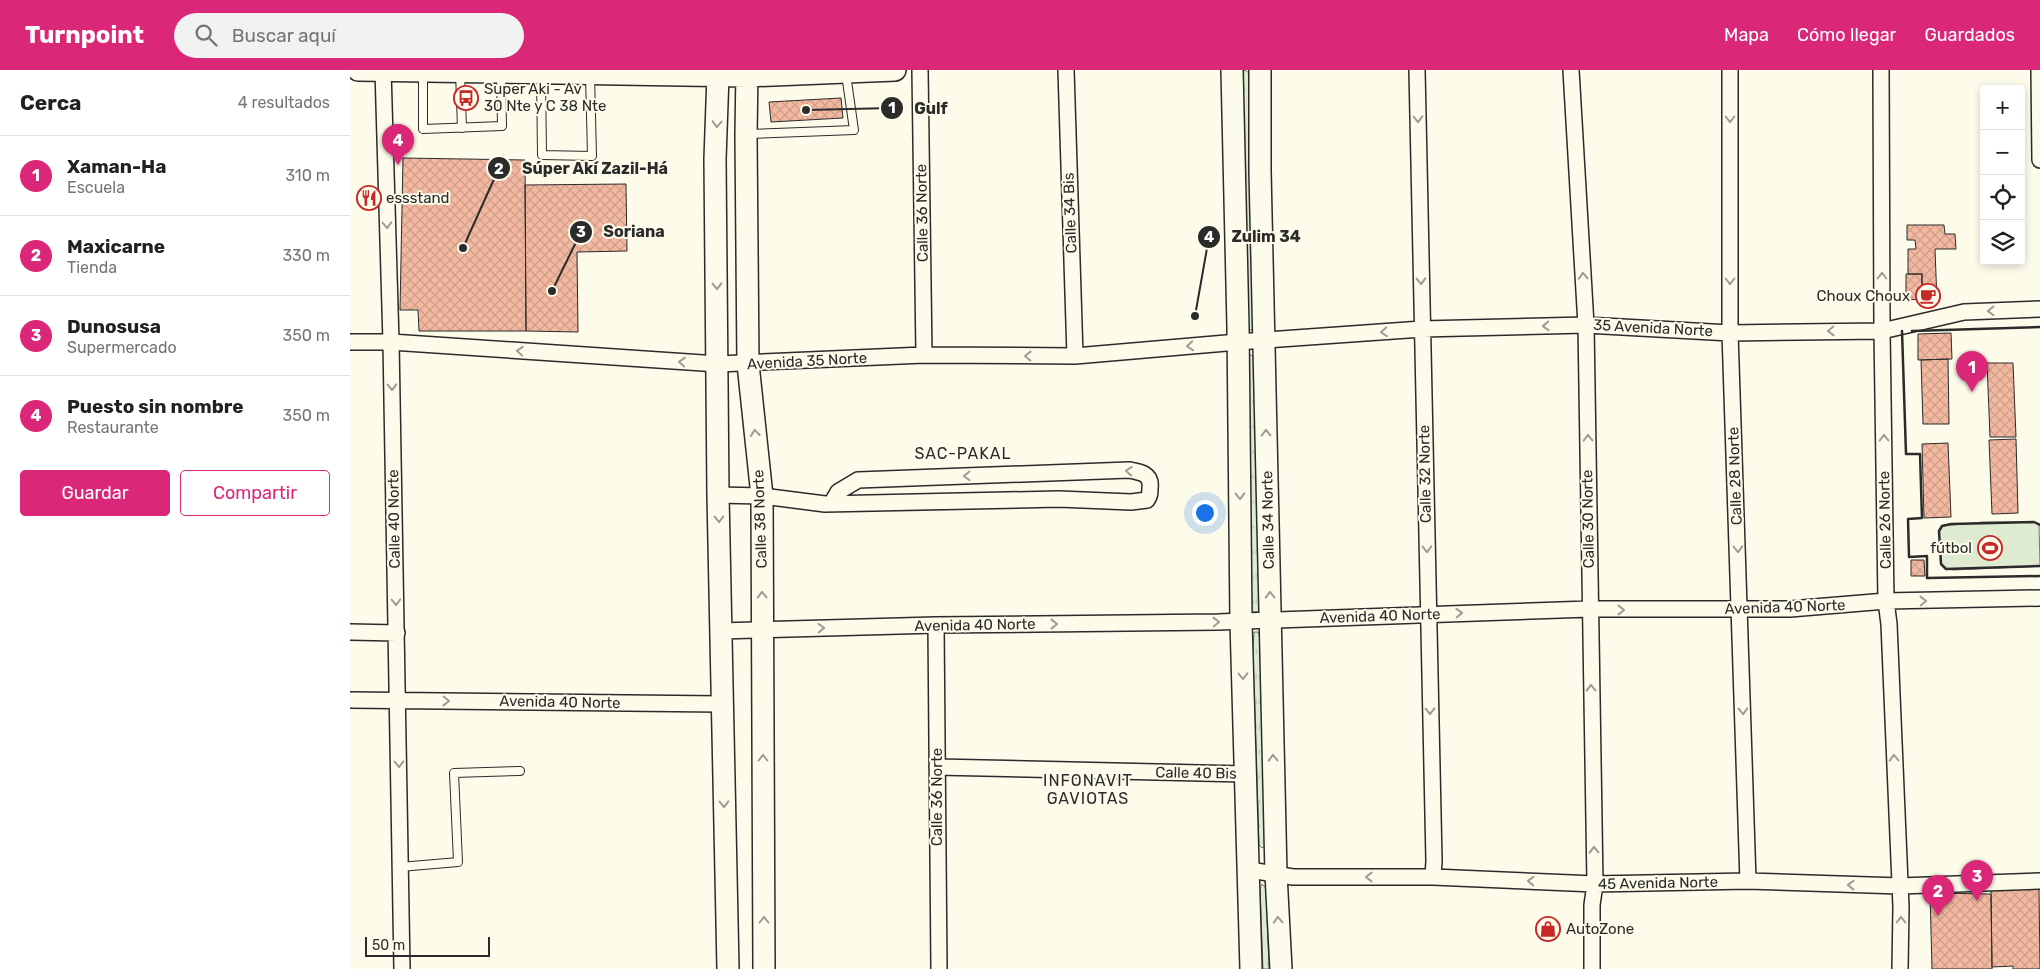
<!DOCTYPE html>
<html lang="es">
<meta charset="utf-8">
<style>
:root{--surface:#fff;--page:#f2f2f2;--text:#202124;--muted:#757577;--line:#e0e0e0;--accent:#db2777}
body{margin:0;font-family:Rubik,sans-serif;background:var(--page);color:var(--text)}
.controls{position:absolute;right:15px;top:15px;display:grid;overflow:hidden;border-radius:5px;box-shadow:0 2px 8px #0003}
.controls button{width:45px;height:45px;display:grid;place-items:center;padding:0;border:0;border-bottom:1px solid var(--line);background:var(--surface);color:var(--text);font:25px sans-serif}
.scale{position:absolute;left:15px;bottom:12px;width:125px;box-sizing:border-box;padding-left:5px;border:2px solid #2b2b2b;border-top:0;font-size:14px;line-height:18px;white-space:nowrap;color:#2b2b2b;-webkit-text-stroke:4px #fdfbea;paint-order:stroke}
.you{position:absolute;left:854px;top:442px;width:18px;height:18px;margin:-12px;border:4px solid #fff;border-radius:50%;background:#1a73e8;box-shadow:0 0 0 8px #1a73e833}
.badge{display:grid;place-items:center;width:32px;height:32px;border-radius:50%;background:var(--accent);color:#fff;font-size:16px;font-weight:700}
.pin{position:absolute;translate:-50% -41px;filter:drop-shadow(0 1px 2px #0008)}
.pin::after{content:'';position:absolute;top:26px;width:18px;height:15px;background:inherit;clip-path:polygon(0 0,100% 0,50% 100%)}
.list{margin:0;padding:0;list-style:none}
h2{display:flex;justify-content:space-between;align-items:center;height:65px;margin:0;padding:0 20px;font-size:21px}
h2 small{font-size:16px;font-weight:400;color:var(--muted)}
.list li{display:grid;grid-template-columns:32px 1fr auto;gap:15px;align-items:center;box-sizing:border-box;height:80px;padding:0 20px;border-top:1px solid var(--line)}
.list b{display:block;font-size:19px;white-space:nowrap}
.list p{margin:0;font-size:16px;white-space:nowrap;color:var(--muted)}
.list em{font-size:16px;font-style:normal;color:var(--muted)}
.actions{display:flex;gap:10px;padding:15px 20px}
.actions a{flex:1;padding:11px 0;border:1px solid var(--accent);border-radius:5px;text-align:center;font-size:18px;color:var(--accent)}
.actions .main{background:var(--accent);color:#fff}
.icon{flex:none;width:28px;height:28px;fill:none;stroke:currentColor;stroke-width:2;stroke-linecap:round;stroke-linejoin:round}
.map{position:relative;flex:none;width:1690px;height:899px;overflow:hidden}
header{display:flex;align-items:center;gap:30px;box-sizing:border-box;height:70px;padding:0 25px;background:var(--accent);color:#fff}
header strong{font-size:24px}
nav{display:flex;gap:28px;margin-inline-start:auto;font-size:18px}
.search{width:350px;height:45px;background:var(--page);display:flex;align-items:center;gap:12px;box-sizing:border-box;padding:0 18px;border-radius:28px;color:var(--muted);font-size:19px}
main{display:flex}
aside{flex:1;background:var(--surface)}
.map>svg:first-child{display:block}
</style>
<header>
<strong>Turnpoint</strong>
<div class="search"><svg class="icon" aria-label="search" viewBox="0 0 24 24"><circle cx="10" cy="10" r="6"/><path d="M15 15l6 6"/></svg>Buscar aquí</div>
<nav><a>Mapa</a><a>Cómo llegar</a><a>Guardados</a></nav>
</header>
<main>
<aside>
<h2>Cerca<small>4 resultados</small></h2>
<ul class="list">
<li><span class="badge">1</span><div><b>Xaman-Ha</b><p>Escuela</p></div><em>310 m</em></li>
<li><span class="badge">2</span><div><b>Maxicarne</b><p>Tienda</p></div><em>330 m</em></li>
<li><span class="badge">3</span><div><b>Dunosusa</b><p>Supermercado</p></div><em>350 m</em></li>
<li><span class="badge">4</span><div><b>Puesto sin nombre</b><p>Restaurante</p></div><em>350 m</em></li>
</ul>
<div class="actions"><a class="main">Guardar</a><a>Compartir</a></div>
</aside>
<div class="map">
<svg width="1690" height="899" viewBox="0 0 1690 899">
<defs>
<pattern id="grass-tufts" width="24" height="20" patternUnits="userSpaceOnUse" patternTransform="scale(1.25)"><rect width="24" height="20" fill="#deebd1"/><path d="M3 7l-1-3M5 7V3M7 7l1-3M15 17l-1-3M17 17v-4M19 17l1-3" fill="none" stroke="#bfcab4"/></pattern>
<pattern id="building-cross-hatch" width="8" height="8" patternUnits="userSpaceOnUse" patternTransform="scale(1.25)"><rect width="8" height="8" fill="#f2b8a0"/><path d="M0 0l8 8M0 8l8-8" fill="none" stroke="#d09e8a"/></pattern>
</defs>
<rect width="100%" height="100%" fill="#fdfbea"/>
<!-- grass -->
<path fill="url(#grass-tufts)" stroke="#74746e" d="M895 0 899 3 900 23 904 256 902 260H898L892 2Z
M899 284 904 287 910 542H902L897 287Z
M904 562H908L910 567 916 775 912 778 909 775 903 584Z
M912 814 916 818 919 899H913L910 818Z"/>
<!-- garden -->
<path fill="#deebd1" stroke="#74746e" d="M1633 452H1684L1689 454 1690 496 1604 500 1596 499 1591 494 1589 461 1592 456Z"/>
<!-- building -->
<path fill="url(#building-cross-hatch)" stroke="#2b2b2b" d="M491 28 493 48 421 52 419 32Z
M53 88 175 90 176 261H69L68 240H50Z
M276 114 277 181 227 182 228 262 176 261 175 115Z
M1557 155H1594L1595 164H1605L1606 179H1585L1587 231 1572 232V204H1558V179H1566L1565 170H1557Z
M1556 204H1572V229L1556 230Z
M1601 263 1602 289 1568 290V264Z
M1598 289 1599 354H1573L1571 290Z
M1637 293H1663L1666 367H1640Z
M1666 369 1668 443 1642 444 1639 370Z
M1598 373 1601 447 1574 448 1572 374Z
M1561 490H1574L1575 506H1561Z
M1641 819H1689L1690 899H1663V896L1642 897Z
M1580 823 1641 824 1642 899H1582Z"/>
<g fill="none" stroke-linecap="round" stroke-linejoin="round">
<defs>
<path id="lane" d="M110 2 112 58
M73 3V59L152 56 151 4
M191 4 192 85 242 86 240 5
M398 64 504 60 496 4
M50 797 108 792 104 703 170 701"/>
<path id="street" d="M33 0 41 272 52 899
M570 0 574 285
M716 0 725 286
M1067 0 1084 791 1083 807
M1221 0 1236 255 1245 814 1242 835V899
M1380 0V263L1398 811
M1531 0 1532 261 1536 531 1539 554 1551 837 1550 899
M1689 0 1690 90
M0 272H41L368 294 574 285 725 286 888 272 1072 259 1236 255 1380 263 1532 261 1614 242 1690 239
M368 425 412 426 475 434 709 429 781 432 797 430C800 426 800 423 800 418 802 404 791 402 779 400L508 410 488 422 481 434
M586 555 589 899
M370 561 586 555 868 552 1239 539H1440L1536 531 1690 528
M0 562 47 563
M0 630 371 634
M587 697 895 704
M900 800 943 807H1083L1245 814 1398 811 1550 816 1690 811"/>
<path id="secondary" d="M8 0 397 6 545 0
M367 0 368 5 365 89 368 425 378 899
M397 0 396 65 398 294 412 426 414 899
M882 0 888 257 891 552 901 899
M910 0V101L926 804 931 899"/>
</defs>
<!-- lane casing -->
<use href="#lane" stroke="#2b2b2b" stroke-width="10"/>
<!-- street casing -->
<use href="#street" stroke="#2b2b2b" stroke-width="18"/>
<!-- secondary casing -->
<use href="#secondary" stroke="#2b2b2b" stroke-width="24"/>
<!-- lane -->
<use href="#lane" stroke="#fdfbea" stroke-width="8"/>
<!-- street -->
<use href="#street" stroke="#fdfbea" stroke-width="15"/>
<!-- secondary -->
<use href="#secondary" stroke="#fdfbea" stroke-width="21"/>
<!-- fence -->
<path stroke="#2b2b2b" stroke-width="1" stroke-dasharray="6 2.5" stroke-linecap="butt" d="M1690 455 1684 452 1601 454 1592 456 1589 461 1591 494 1596 499 1690 496"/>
<!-- wall -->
<path stroke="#2b2b2b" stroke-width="2.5" d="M1552 261 1556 384H1570L1572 448 1558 449 1559 487 1577 486V508L1690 506
M1562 261 1690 257
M1690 455 1684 452 1601 454 1592 456 1589 461 1591 494 1596 499 1690 496"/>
</g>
<!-- one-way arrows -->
<defs><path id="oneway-chevron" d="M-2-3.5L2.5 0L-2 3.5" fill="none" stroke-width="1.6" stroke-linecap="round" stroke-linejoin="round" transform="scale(1.25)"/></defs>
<g stroke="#9e9d94">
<use href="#oneway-chevron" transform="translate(1068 49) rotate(89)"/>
<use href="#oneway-chevron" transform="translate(1380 49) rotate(90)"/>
<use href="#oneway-chevron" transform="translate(367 54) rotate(92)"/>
<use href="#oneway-chevron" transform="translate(37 155) rotate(88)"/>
<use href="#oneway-chevron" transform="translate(1233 206) rotate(-93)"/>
<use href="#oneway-chevron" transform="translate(1532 206) rotate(-90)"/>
<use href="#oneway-chevron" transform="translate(1071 211) rotate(89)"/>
<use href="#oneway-chevron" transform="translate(1380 211) rotate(90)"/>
<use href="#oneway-chevron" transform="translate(367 216) rotate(89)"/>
<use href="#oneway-chevron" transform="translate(1641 241) rotate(178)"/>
<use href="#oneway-chevron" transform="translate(1196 256) rotate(178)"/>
<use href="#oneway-chevron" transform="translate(1481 261) rotate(179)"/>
<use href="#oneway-chevron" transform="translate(1034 262) rotate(176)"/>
<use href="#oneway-chevron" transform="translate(840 276) rotate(175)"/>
<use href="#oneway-chevron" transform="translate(170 281) rotate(-176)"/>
<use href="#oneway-chevron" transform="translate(678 286) rotate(-179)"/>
<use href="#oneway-chevron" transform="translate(332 292) rotate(-176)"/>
<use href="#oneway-chevron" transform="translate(42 317) rotate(89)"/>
<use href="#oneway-chevron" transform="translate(405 363) rotate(-96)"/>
<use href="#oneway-chevron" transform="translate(916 363) rotate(-91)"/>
<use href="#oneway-chevron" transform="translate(1238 368) rotate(-91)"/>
<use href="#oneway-chevron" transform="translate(1534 368) rotate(-91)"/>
<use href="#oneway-chevron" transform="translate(779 401) rotate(-176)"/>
<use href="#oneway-chevron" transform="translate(617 406) rotate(178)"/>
<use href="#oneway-chevron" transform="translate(890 426) rotate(89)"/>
<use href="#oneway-chevron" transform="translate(369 449) rotate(89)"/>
<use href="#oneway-chevron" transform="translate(1077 479) rotate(89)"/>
<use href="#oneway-chevron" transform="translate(1388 479) rotate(88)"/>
<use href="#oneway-chevron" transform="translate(412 525) rotate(-91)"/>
<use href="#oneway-chevron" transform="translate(920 525) rotate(-91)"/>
<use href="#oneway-chevron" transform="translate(1573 531) rotate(-1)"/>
<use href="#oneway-chevron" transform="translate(46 532) rotate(89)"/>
<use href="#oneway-chevron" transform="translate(1271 540)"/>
<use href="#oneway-chevron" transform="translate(1109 543) rotate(-2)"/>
<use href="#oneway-chevron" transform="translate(866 552) rotate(-1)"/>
<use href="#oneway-chevron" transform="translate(704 554)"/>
<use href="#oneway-chevron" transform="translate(471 558) rotate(-2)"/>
<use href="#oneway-chevron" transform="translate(893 606) rotate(89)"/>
<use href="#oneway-chevron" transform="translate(1241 618) rotate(-91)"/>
<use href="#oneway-chevron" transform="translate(96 631) rotate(1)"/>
<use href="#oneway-chevron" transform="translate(1080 641) rotate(89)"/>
<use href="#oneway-chevron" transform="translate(1393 641) rotate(88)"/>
<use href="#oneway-chevron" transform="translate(413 688) rotate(-90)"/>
<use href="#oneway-chevron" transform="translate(923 688) rotate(-91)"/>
<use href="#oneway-chevron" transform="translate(1544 688) rotate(-92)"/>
<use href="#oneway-chevron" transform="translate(49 694) rotate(89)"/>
<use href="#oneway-chevron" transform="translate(374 734) rotate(89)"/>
<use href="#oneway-chevron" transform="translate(1244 780) rotate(-91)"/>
<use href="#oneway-chevron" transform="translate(1019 807) rotate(-180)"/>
<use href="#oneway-chevron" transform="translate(1181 811) rotate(-178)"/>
<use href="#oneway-chevron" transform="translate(1501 815) rotate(-178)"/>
<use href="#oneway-chevron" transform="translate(414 850) rotate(-90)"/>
<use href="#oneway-chevron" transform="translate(928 850) rotate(-93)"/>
<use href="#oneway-chevron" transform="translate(1551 850) rotate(-90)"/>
</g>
<!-- icons -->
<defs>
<symbol id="bus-ring" viewBox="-11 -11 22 22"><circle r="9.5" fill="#fdfbea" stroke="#c62828" stroke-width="1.5"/><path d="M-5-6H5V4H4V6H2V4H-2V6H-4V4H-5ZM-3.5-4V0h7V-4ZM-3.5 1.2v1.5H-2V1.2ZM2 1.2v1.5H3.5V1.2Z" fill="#c62828"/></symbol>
<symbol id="restaurant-ring" viewBox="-11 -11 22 22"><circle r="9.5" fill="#fdfbea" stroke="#c62828" stroke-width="1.5"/><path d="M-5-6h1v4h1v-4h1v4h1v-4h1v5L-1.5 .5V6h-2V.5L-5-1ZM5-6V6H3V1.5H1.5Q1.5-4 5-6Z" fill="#c62828"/></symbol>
<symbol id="cafe-ring" viewBox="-11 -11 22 22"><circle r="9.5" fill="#fdfbea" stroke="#c62828" stroke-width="1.5"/><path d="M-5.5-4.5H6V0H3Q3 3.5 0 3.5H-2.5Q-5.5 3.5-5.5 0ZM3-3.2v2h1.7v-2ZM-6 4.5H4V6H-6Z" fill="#c62828"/></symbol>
<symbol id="stadium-ring" viewBox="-11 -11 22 22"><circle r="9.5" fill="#fdfbea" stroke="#c62828" stroke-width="1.5"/><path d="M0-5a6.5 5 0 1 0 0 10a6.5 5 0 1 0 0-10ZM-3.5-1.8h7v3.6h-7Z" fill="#c62828"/></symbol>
<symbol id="shop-ring" viewBox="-11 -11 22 22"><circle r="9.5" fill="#fdfbea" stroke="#c62828" stroke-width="1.5"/><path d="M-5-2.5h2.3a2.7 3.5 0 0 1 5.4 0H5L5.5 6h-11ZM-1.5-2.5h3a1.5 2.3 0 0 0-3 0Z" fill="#c62828"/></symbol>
</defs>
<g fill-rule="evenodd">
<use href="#bus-ring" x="102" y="14" width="28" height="28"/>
<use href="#restaurant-ring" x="5" y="114" width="28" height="28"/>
<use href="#cafe-ring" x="1564" y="212" width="28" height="28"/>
<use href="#stadium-ring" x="1626" y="464" width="28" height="28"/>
<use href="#shop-ring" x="1184" y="845" width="28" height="28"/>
</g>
<g text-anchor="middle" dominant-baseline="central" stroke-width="4" stroke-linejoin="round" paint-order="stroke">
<!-- poi labels -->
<g font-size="15" fill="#2b2b2b" stroke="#fdfbea" text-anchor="start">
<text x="134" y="19">Super Aki - Av<tspan x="134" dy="17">30 Nte y C 38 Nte</tspan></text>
<text x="36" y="128">essstand</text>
<text x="1560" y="226" text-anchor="end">Choux Choux</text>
<text x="1622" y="478" text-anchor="end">fútbol</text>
<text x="1216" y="859">AutoZone</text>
</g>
<!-- street labels -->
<g font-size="15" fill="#2b2b2b" stroke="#fdfbea">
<text transform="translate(572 143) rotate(-91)">Calle 36 Norte</text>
<text transform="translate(720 143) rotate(-92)">Calle 34 Bis</text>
<text transform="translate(1303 258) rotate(3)">35 Avenida Norte</text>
<text transform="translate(457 291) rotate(-3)">Avenida 35 Norte</text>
<text transform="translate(1075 404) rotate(-91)">Calle 32 Norte</text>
<text transform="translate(1385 406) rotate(-92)">Calle 28 Norte</text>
<text transform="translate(44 449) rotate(-91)">Calle 40 Norte</text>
<text transform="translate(410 449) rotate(-92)">Calle 38 Norte</text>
<text transform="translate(1238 449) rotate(-91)">Calle 30 Norte</text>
<text transform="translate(918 450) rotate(-91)">Calle 34 Norte</text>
<text transform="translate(1535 450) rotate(-91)">Calle 26 Norte</text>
<text transform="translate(1435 537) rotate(-2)">Avenida 40 Norte</text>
<text transform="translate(1030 546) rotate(-2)">Avenida 40 Norte</text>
<text transform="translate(625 555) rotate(-1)">Avenida 40 Norte</text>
<text transform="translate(210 632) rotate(1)">Avenida 40 Norte</text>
<text transform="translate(846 703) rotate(1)">Calle 40 Bis</text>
<text transform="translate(587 727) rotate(-90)">Calle 36 Norte</text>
<text transform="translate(1308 813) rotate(-1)">45 Avenida Norte</text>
</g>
<!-- neighbourhood labels -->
<g font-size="16" letter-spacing="1" fill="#2b2b2b" stroke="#fdfbea">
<text x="613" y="383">SAC-PAKAL</text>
<text x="738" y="710">INFONAVIT<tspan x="738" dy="18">GAVIOTAS</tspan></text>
</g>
</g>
<!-- callouts -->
<path fill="none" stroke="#2b2b2b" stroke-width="2" d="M456 40L542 38M113 178L149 98M202 221L231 162M845 246L859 167"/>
<g fill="#2b2b2b" stroke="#fdfbea" stroke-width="2">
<circle cx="456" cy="40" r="5"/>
<circle cx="113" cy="178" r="5"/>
<circle cx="202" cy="221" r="5"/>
<circle cx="845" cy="246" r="5"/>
<circle cx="542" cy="38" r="12"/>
<circle cx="149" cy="98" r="12"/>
<circle cx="231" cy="162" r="12"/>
<circle cx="859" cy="167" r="12"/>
</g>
<g font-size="15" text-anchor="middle" font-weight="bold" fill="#fff">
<text x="542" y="43">1</text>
<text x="149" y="104">2</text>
<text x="231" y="167">3</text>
<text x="859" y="172">4</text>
</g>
<g font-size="16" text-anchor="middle" font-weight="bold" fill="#2b2b2b" stroke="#fdfbea" stroke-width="4" stroke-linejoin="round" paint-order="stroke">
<text x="581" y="44">Gulf</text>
<text x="245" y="104">Súper Akí Zazil-Há</text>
<text x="284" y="167">Soriana</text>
<text x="916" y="172">Zulim 34</text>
</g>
</svg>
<div class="controls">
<button>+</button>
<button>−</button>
<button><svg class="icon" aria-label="locate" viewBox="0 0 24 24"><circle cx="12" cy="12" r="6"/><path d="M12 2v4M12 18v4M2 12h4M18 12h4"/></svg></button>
<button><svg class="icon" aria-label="layers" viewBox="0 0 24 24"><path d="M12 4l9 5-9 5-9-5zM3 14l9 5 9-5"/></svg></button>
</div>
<div class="scale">50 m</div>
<div class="you"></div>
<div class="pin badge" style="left:1622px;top:322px">1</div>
<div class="pin badge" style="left:1588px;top:846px">2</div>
<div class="pin badge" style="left:1627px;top:831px">3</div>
<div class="pin badge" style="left:48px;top:95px">4</div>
</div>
</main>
